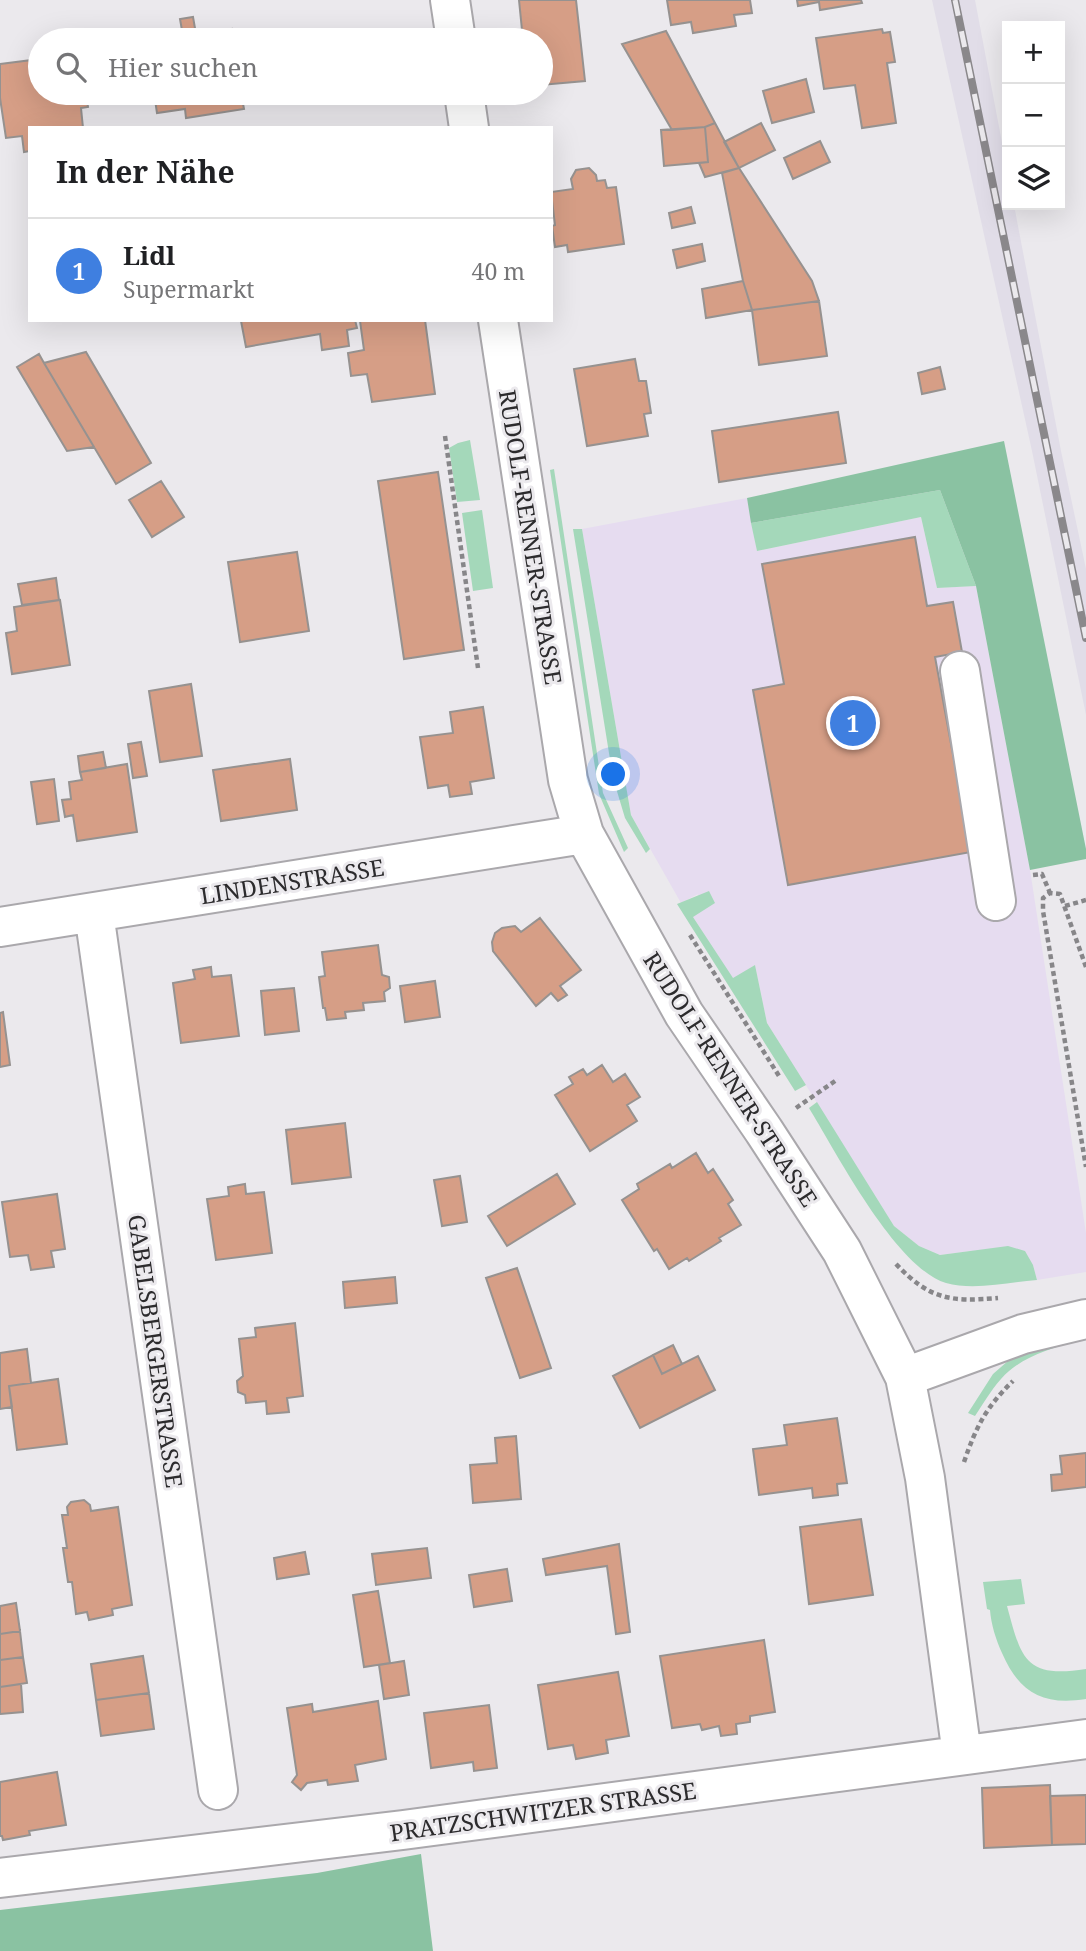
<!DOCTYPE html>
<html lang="de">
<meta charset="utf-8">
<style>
:root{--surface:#fff;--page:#f2f2f2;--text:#202124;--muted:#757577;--line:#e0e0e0;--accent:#2563eb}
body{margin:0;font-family:"Noto Serif",serif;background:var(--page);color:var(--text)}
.controls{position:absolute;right:21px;top:21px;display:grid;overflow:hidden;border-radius:0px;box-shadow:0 7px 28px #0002}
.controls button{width:63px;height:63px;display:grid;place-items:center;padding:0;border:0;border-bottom:2px solid var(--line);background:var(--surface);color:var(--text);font:35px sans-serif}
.you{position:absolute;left:614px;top:775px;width:24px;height:24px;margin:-18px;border:5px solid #fff;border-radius:50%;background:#1a73e8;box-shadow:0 0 0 10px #1a73e833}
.badge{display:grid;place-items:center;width:46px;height:46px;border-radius:50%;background:var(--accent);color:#fff;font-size:23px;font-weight:700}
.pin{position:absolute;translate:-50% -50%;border:4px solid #fff;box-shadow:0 2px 7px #0006}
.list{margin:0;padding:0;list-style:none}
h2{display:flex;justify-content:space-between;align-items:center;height:91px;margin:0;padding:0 28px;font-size:30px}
h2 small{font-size:23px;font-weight:400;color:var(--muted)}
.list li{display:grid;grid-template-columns:46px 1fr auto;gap:21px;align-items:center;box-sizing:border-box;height:105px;padding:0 28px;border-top:2px solid var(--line)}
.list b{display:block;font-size:26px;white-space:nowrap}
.list p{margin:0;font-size:23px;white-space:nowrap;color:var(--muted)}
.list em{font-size:23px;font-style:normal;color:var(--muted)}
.icon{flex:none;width:38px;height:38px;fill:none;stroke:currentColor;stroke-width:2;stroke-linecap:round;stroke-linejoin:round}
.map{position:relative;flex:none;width:1086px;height:1951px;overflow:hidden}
.search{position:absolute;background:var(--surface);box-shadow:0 7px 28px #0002;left:28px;top:28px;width:525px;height:77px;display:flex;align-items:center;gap:18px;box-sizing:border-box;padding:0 24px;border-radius:38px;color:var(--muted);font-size:26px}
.panel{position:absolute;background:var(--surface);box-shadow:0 7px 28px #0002;left:28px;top:126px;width:525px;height:196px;border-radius:0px}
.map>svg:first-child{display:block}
</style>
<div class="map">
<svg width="1086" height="1951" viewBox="0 0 1086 1951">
<rect width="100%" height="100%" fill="#ebe9ed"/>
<!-- commercial -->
<path fill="#e6dcf0" d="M747 498 757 551 921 517 937 588 976 586 1030 870 1086 1233V1272L1037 1280 1033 1265 971 1251 940 1255 919 1246 894 1226 767 1023 755 965 733 979 693 917 698 894 681 903 631 815 582 529Z"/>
<!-- built -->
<path fill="#e1dde8" d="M932 0H975L1007 169V205H1014L1061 451 1086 569V715L1032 451Z"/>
<!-- green -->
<path fill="#a4d8ba" d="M470 440 480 500 457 502 449 448 458 443Z
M554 469 603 793 628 848 624 852 599 794 550 470Z
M940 490 976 586 937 588 921 517 757 551 751 523Z
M482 510 493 588 473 591 462 513Z
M573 529H582L631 815 650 849 646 853 625 818 613 778Z
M709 891 715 903 693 917 733 978 755 965 767 1023 806 1085 795 1091 677 904Z
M817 1102 894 1226 919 1246 940 1255 1008 1246 1025 1251 1033 1265 1037 1280C1009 1282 974 1291 946 1283 896 1268 837 1154 809 1108Z
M1076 1341C1050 1349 1020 1357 1001 1379 991 1390 983 1404 975 1416L968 1413 993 1374 1016 1354Z
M1021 1579 1025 1604 1007 1606C1021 1657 1024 1679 1086 1669V1699C1042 1706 1019 1692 1002 1653 996 1640 991 1624 990 1610L987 1609 983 1582Z"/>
<!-- forest -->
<path fill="#8ac2a2" d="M1004 441 1086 849V859L1030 870 976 586 940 490 751 523 747 498Z
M421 1854 433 1951H0V1910L317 1873Z"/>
<!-- building -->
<path fill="#d69e86" stroke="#969290" stroke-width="2" d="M519 0H576L585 81 541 85V40H523Z
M667 0H750L752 13 734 15 736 26 693 33 691 22 671 25Z
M797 0H861L862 3 820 10 819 2 798 6Z
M193 17 196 34 232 29 233 40H155L183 36 180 19Z
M882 29 883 33 890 32 895 62 887 63 896 123 862 128 855 85 824 89 816 38Z
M666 31 715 123 705 127 672 130 622 44Z
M40 59V93H86L88 107 81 108 83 128H30V151L24 152 22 136 6 138 0 98V64Z
M806 79 814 112 772 123 763 91Z
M154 93H241L244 109 186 118 185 109 157 113Z
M715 123 739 168 705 177 699 163 708 162 705 127Z
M761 123 775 150 739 168 724 142Z
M705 127 708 162 664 166 661 130Z
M820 141 830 162 793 179 784 158Z
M589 168 596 175 597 181 605 180 607 188 616 187 624 244 568 252 567 245 555 247 552 226 555 225 551 192 573 189 571 179 576 170Z
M739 168 812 281 819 301 752 310 743 281 722 173Z
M691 207 695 223 672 228 669 213Z
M702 244 705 261 677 268 673 250Z
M743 281 752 310 706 318 702 289Z
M819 301 827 356 759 365 752 310Z
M355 320 357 328 347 330 349 346 322 350 320 334 246 347 241 321Z
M425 320 435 394 372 402 367 374 351 376 348 353 364 350 360 321Z
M86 352 151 463 116 484 44 363Z
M39 354 44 363 94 447 67 451 17 367Z
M635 359 639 381H646L651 413 644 414 648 436 587 446 574 369Z
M940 367 945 389 922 394 918 373Z
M838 412 846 463 719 482 712 431Z
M438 472 464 650 404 659 378 481Z
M161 481 184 517 152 537 129 500Z
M915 537 927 606 953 602 962 652 935 657 971 852 788 885 753 690 784 684 762 564Z
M297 552 309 631 240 642 228 562Z
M56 578 59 600 22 605 18 584Z
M60 600 70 665 12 674 6 633 17 631 14 607Z
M191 684 202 756 160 762 149 691Z
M483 707 494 778 470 782 472 794 450 797 448 785 428 788 420 737 453 733 450 712Z
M141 742 147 776 133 778 128 744Z
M103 752 106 768 80 772 78 756Z
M290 759 297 810 221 821 213 770Z
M127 764 137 832 77 841 73 815 65 817 62 800 71 799 69 782 82 780 80 772Z
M54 779 59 821 37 824 31 782Z
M540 918 581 970 560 986 567 995 558 1001 551 993 536 1006 493 951 492 942 495 933 502 928 515 926 521 932Z
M378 945 382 975 389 977 390 988 384 992 385 1001 363 1003 364 1010 345 1012 346 1018 327 1020 325 1008H323L319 977 325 976 322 952Z
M211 967 212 977 231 975 239 1036 181 1043 173 983 195 979 193 970Z
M435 981 440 1017 405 1022 400 986Z
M294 988 299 1031 265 1035 261 991Z
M3 1012 10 1065 0 1067V1013Z
M602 1065 613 1082 625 1074 640 1097 627 1105 637 1121 590 1151 555 1095 573 1084 569 1077 583 1069 587 1075Z
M345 1123 351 1177 292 1184 286 1130Z
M696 1153 708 1173 713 1169 733 1200 728 1204 741 1225 719 1238 721 1241 689 1261 687 1258 669 1269 657 1249 654 1251 622 1200 639 1189 637 1184 670 1164 672 1168Z
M557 1174 575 1204 507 1246 488 1216Z
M460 1176 467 1222 442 1226 434 1180Z
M245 1184 246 1194 264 1192 272 1253 216 1260 207 1199 229 1196 228 1187Z
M57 1194 65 1249 51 1251 54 1267 31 1270 28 1255 10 1257 2 1202Z
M517 1268 551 1368 520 1378 486 1278Z
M395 1277 397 1303 345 1308 343 1282Z
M295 1323 303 1396 287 1398 289 1412 267 1414 266 1401 246 1403 245 1395 238 1392 237 1381 243 1376 239 1339 256 1337 255 1328Z
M673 1345 682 1364 662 1374 653 1355Z
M27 1349 31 1383 9 1386 12 1407 0 1409V1353Z
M653 1355 662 1374 698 1356 715 1390 640 1428 613 1376Z
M58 1379 67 1444 17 1450 9 1386Z
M837 1418 847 1483 837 1484 838 1495 813 1498 812 1488 759 1495 753 1449 787 1445 784 1425Z
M516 1436 521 1499 473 1503 470 1465 497 1463 495 1438Z
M1086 1453V1487L1052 1491 1051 1475 1062 1474 1060 1456Z
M84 1500 90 1505 91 1511 118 1507 132 1605 112 1609 113 1615 89 1620 87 1612 76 1614 72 1582H68L63 1548H67L62 1515H68L67 1507 71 1502Z
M861 1519 873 1595 809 1604 800 1527Z
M619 1544 630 1632 616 1634 607 1566 546 1575 543 1559Z
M427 1548 431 1578 376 1585 372 1554Z
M305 1552 309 1574 277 1579 274 1558Z
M507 1569 512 1601 474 1607 469 1575Z
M378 1591 390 1663 364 1667 353 1595Z
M16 1603 20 1631 0 1634V1606Z
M20 1631 23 1657 0 1660V1634Z
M764 1640 775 1712 750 1716V1722L736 1724 737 1734 721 1736 719 1726 702 1730 700 1724 672 1728 660 1656Z
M143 1656 149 1693 96 1700 91 1664Z
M23 1657 27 1683 0 1687V1660Z
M404 1661 409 1695 384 1699 379 1665Z
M618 1672 629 1736 606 1740 608 1753 576 1759 573 1745 548 1749 538 1685Z
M21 1684 23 1712 0 1714V1687Z
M149 1693 154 1729 101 1736 96 1700Z
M378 1701 386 1759 355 1765 358 1781 328 1785 327 1780 307 1783 301 1790 292 1782 297 1775 287 1708 312 1704 313 1712Z
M489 1705 497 1768 474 1771 473 1762 431 1768 424 1713Z
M57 1772 66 1825 29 1831 30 1835 3 1840 2 1836H0V1782Z
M1050 1785 1052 1845 984 1848 982 1788Z
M1086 1795V1844L1052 1845 1050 1796Z"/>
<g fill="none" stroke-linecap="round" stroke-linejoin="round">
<defs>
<path id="minor" d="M450 0 456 40
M464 93 469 128
M498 320 568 780 584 834 684 1014 764 1131 842 1251 905 1377 925 1478 962 1755
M960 671 996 901
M94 913 218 1790
M0 927 584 834
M905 1377 1023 1334 1086 1319
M0 1878 403 1830 1086 1739"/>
</defs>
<!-- minor casing -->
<use href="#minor" stroke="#aaa8ac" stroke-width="42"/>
<!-- path -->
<path stroke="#878689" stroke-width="4.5" stroke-dasharray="5 3.5" stroke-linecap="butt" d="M445 436 478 668
M1033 875 1042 874 1050 893
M1065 906 1086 900
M690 935 779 1076
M1086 967 1060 894 1050 893 1043 898V911L1086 1167
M796 1108 838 1079
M896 1264C930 1300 951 1302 998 1298
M964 1462C976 1427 986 1407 1013 1381"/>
<!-- minor -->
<use href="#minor" stroke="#fff" stroke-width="38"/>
<defs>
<path id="rail" d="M955 0 1086 638"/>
</defs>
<!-- rail casing -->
<use href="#rail" stroke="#8a888b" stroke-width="8"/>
<!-- rail -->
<use href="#rail" stroke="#ebe9ed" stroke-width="5" stroke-dasharray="16" stroke-linecap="butt"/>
</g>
<g text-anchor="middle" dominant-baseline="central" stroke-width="6" stroke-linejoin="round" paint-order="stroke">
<!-- street labels -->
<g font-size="23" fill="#2c2b2d" stroke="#ebe9ed">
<text transform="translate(531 537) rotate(81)">RUDOLF-RENNER-STRASSE</text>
<text transform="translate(292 881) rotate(-9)">LINDENSTRASSE</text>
<text transform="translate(731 1079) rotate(57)">RUDOLF-RENNER-STRASSE</text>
<text transform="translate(156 1351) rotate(82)">GABELSBERGERSTRASSE</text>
<text transform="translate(543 1811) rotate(-8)">PRATZSCHWITZER STRASSE</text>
</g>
</g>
</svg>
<div class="controls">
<button>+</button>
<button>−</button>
<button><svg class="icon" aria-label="layers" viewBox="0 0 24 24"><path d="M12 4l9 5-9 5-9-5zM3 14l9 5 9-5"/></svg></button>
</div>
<div class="you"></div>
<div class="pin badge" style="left:853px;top:723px;background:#3f7fe0">1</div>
<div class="search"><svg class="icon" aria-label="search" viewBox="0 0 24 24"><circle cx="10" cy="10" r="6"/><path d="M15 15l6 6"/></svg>Hier suchen</div>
<section class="panel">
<h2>In der Nähe<small></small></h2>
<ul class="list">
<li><span class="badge" style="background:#3f7fe0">1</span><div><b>Lidl</b><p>Supermarkt</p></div><em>40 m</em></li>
</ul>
</section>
</div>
